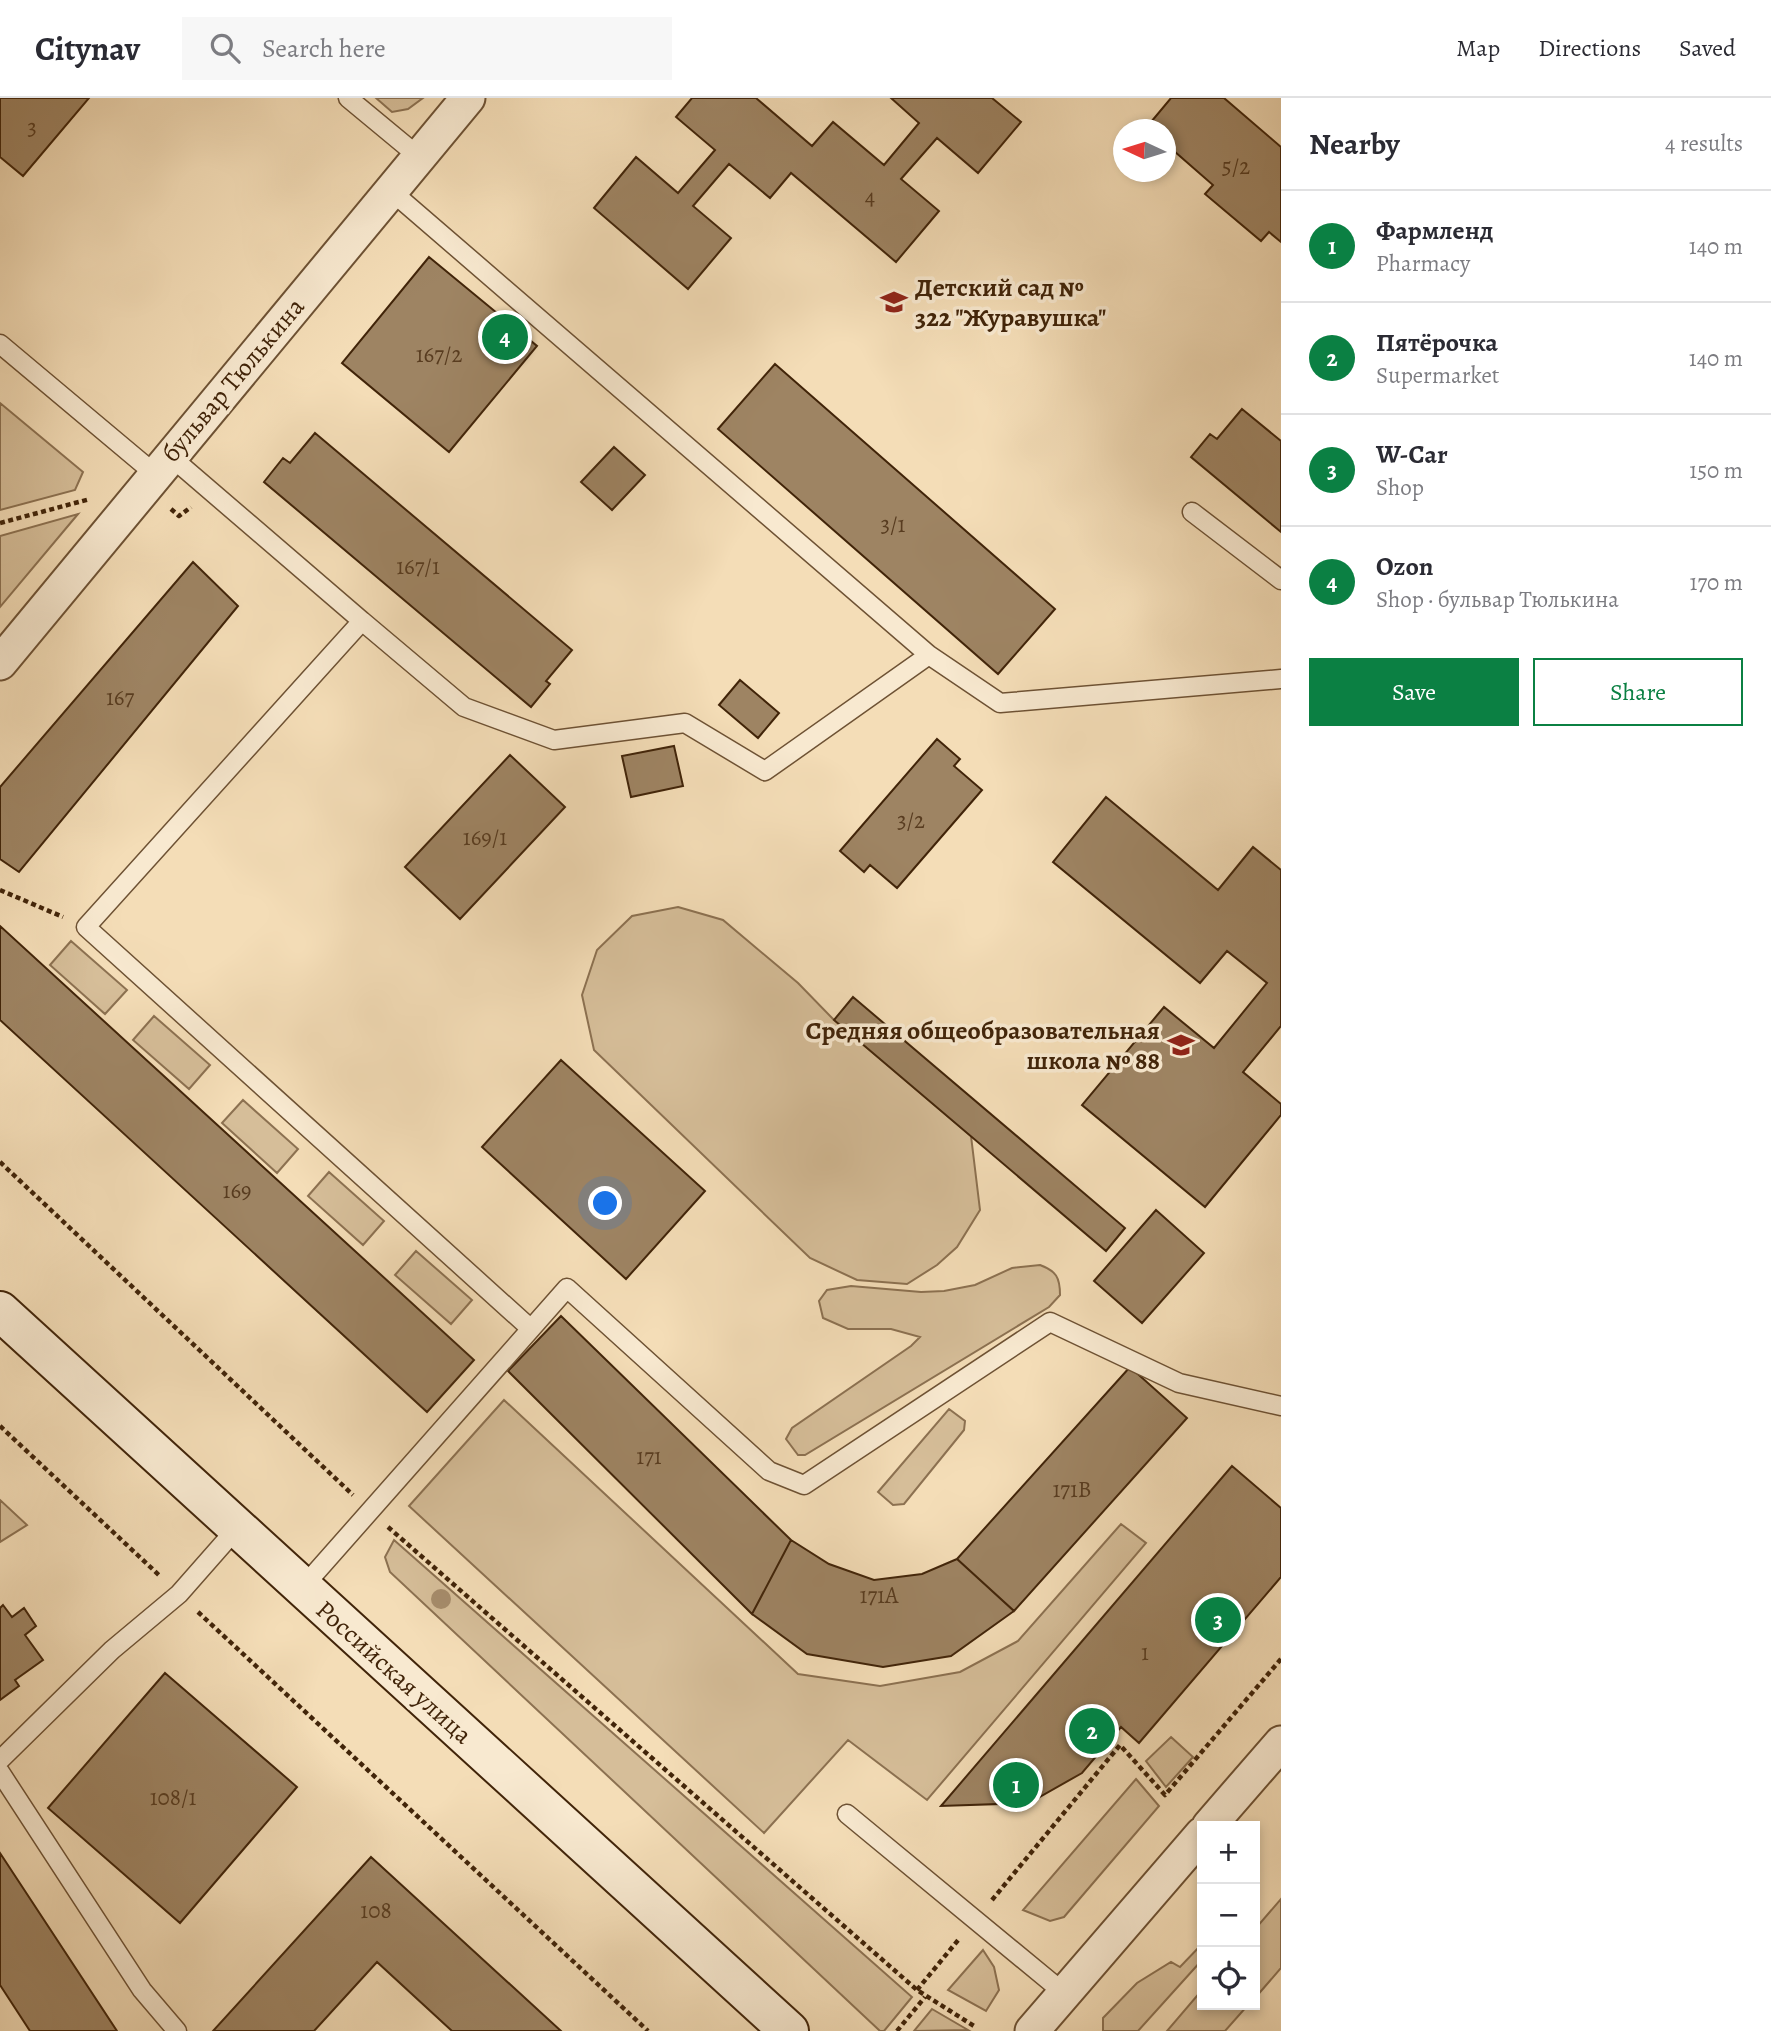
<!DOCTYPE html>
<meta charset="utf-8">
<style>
:root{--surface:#fff;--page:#f7f7f7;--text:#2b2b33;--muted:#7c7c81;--line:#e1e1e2;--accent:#0b8043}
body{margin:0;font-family:Alegreya,serif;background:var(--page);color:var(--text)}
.controls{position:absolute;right:21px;bottom:21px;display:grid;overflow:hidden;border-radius:0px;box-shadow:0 4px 10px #0003}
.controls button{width:63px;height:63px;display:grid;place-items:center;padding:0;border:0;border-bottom:2px solid var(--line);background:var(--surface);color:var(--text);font:35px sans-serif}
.compass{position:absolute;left:1113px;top:21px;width:63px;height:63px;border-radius:50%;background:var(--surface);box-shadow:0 4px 10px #0003;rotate:274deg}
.you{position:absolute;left:606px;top:1106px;width:24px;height:24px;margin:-18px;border:5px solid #fff;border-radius:50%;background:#1a73e8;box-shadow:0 0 0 10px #1a73e833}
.badge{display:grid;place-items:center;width:46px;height:46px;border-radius:50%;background:var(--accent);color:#fff;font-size:23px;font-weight:700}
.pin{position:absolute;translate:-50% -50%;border:4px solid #fff;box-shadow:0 2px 7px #0006}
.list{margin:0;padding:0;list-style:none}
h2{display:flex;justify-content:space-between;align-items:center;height:91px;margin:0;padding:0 28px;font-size:30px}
h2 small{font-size:23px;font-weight:400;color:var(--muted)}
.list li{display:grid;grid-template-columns:46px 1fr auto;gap:21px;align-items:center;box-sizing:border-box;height:112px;padding:0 28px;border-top:2px solid var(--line)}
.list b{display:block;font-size:26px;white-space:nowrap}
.list p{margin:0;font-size:23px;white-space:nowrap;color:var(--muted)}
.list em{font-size:23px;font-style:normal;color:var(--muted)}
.actions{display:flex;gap:14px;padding:21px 28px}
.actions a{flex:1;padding:16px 0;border:2px solid var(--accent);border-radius:0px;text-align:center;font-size:24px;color:var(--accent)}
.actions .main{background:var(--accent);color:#fff}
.icon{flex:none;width:38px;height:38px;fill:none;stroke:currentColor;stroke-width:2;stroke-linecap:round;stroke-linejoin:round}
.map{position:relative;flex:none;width:1281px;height:1933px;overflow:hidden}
header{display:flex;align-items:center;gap:42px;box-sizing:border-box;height:98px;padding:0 35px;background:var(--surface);border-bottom:2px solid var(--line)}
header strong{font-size:33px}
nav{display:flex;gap:38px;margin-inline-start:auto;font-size:24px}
.search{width:490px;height:63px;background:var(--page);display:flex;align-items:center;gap:18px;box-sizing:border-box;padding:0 24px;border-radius:0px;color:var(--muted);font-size:26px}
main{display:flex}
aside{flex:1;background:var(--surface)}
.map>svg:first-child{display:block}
</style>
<header>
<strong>Citynav</strong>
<div class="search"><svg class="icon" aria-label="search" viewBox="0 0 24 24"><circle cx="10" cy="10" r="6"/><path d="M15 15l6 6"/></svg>Search here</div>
<nav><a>Map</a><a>Directions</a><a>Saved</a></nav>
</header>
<main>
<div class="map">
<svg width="1281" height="1933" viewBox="0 0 1281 1933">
<rect width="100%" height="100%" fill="#f4ddb7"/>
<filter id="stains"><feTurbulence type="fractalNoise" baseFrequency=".00286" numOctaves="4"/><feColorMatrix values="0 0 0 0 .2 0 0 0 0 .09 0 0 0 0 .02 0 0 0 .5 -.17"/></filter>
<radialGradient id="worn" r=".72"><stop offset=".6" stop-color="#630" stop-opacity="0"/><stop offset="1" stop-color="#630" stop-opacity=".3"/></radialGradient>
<!-- green -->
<path fill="#d6be99" stroke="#8c7151" stroke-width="2" d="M376 0H423L408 11 392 14Z
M0 305 83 374 75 392 0 412Z
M78 416 0 509V438Z
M678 809 723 822 798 885 834 922 971 1038 980 1112 957 1149 937 1167 907 1186 857 1182 810 1160 594 952 582 897 597 852 632 818Z
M71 843 127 892 105 916 50 867Z
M154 918 210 967 189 991 133 942Z
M243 1002 298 1051 277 1075 222 1025Z
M329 1074 384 1123 363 1147 308 1098Z
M416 1153 472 1202 451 1226 395 1177Z
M1040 1167C1056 1173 1060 1179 1060 1197L1049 1209 805 1357H798L786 1341 792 1330 911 1248 920 1239 891 1231H848L823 1220 819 1203 827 1192 851 1188 921 1194 944 1193 975 1187 1012 1170Z
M504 1302 798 1576 880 1588 960 1574 1018 1543 1121 1426 1146 1445 927 1702 848 1642 764 1735 409 1408Z
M949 1311 965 1323 964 1332 904 1406 893 1407 878 1394Z
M0 1402 27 1427 0 1444Z
M394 1442 912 1899 884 1933H880L390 1474 385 1459Z
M1171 1639 1193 1659 1166 1689 1146 1663Z
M1136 1681 1159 1708 1064 1819 1050 1823 1023 1812Z
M1281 1801V1870L1255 1900V1831Z
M1202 1846V1862L1138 1933H1103V1920L1137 1885 1171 1864 1180 1869Z
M983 1852 994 1869 999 1892 986 1913 948 1892Z
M1202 1892V1907H1248L1225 1933H1167Z
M932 1911 968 1932 914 1933Z"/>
<!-- building -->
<path fill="#9e8463" stroke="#412409" stroke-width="2" d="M0 0H89L23 78 0 59Z
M692 0H756L812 48 833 24 884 67 919 25 891 0H992L1021 24 978 75 937 40 901 81 939 113 896 164 791 75 770 100 729 66 693 108 731 140 688 191 594 110 636 59 678 95 715 52 676 19Z
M1171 0H1224L1281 49V144L1269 134 1261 143 1205 96 1213 87 1166 46V32L1146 30Z
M429 159 537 248 449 354 342 265Z
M775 266 1055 511 998 576 718 331Z
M1242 311 1281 343V434L1191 359 1210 336 1217 341Z
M315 335 572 552 546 583 550 586 531 609 264 384 283 360 290 365Z
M614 349 645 377 612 412 581 384Z
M193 464 238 508 19 774 0 761V689Z
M740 582 779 615 758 640 719 607Z
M937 641 960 661 954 668 982 692 897 790 870 767 864 774 840 753Z
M674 648 683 688 631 699 622 658Z
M510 657 565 709 460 821 405 769Z
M1106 699 1218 792 1253 749 1281 772V928L1243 974 1281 1006V1017L1205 1109 1082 1007 1164 909 1214 950 1267 885 1227 853 1200 885 1053 764Z
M0 828 474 1262 427 1314 0 922Z
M853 899 1125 1130 1106 1153 834 922Z
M561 962 705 1093 626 1181 482 1049Z
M1156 1112 1204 1155 1142 1225 1094 1183Z
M561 1218 791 1442 752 1516 508 1273Z
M1130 1269 1187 1320 1014 1513 957 1461Z
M1232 1368 1281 1410V1479L1139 1645 1121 1629 1082 1675 1029 1705 941 1708Z
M791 1442 829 1466 874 1482 922 1476 957 1461 1014 1513 951 1558 883 1569 807 1556 752 1516Z
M3 1507 12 1519 24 1510 36 1528 25 1537 43 1562 15 1582 19 1588 0 1602V1510Z
M165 1575 297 1689 180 1825 48 1710Z
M0 1755 117 1933H30L0 1887Z
M371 1759 561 1933H452L377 1864 314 1933H213Z"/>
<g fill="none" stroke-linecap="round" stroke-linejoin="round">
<defs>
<path id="service" d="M348 0 418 58
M390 92 929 557
M0 246 155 376
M170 358 362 523 86 829 531 1231
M1192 414 1281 482
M362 523 464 609 554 642 685 625 765 673 929 557 1000 605 1281 581
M302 1490 567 1190 769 1373 804 1387 1050 1224 1179 1285 1281 1308
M0 1662 112 1552 179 1496 237 1430
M0 1674 142 1892 177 1933
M847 1716 1064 1895"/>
<path id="minor" d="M0 565 468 0
M1209 1728 1281 1645
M1032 1933 1202 1736"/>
<path id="secondary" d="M0 1213 789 1933"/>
</defs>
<!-- service casing -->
<use href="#service" stroke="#6e5234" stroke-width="21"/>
<!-- minor casing -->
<use href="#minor" stroke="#6e5234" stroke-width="37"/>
<!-- secondary casing -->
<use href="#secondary" stroke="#412409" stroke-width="42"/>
<!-- path -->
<path stroke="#412409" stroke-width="4.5" stroke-dasharray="5 3.5" stroke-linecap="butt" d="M171 411 179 418 191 409
M0 425 90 401
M0 792 63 819
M0 1064 353 1397
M0 1328 161 1479
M388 1429 917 1892 974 1928
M198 1514 648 1933
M992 1802 1120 1647 1165 1697 1281 1561
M917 1892 959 1841
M897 1933 925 1899"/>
<!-- service -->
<use href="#service" stroke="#f8e9d0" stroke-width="18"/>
<!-- minor -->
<use href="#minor" stroke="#f8e9d0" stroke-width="33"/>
<!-- secondary -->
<use href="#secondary" stroke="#f8e9d0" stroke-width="38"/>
</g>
<!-- trees -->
<circle fill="#a68c6b" cx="441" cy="1501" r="10"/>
<!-- icons -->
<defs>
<symbol id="school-bare" viewBox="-9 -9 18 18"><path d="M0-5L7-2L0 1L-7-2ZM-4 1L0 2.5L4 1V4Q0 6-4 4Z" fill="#8f2418" stroke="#f8e9d0" stroke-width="2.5" paint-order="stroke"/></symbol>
</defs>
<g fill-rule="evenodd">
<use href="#school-bare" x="875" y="185" width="38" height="38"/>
<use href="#school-bare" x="1162" y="928" width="38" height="38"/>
</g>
<g text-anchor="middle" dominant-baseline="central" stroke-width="7" stroke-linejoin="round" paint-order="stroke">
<!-- number labels -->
<g font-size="23" fill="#583c20">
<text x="32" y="29">3</text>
<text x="1236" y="68">5/2</text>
<text x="870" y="98">4</text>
<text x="439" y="256">167/2</text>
<text x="893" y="426">3/1</text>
<text x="418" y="468">167/1</text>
<text x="120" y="599">167</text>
<text x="911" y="722">3/2</text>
<text x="485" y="739">169/1</text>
<text x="237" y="1092">169</text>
<text x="649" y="1358">171</text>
<text x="1072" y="1391">171В</text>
<text x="879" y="1497">171А</text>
<text x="1145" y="1554">1</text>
<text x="173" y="1699">108/1</text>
<text x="376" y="1812">108</text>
</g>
<!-- poi labels -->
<g font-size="26" font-weight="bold" fill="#412409" stroke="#f8e9d0" text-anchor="start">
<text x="915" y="189">Детский сад №<tspan x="915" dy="30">322 "Журавушка"</tspan></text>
<text x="1160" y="932" text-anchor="end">Средняя общеобразовательная<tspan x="1160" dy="30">школа № 88</tspan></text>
</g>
<!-- street labels -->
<g font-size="26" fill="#412409" stroke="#f8e9d0">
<text transform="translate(233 282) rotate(-50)">бульвар Тюлькина</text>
<text transform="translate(394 1574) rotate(42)">Российская улица</text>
</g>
</g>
<rect width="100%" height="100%" filter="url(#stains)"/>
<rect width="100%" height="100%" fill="url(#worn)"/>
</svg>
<div class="controls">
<button>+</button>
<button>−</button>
<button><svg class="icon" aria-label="locate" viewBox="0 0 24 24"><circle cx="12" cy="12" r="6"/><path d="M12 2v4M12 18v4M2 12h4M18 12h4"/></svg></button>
</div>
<svg class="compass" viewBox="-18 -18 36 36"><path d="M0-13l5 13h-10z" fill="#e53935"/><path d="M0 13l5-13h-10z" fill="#7c7c81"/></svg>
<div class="you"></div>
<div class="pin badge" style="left:1016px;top:1687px">1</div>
<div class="pin badge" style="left:1092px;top:1633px">2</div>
<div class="pin badge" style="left:1218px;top:1522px">3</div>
<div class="pin badge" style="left:505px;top:239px">4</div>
</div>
<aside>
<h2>Nearby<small>4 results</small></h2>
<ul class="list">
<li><span class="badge">1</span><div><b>Фармленд</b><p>Pharmacy</p></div><em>140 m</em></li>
<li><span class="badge">2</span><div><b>Пятёрочка</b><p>Supermarket</p></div><em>140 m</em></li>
<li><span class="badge">3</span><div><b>W-Car</b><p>Shop</p></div><em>150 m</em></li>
<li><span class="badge">4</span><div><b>Ozon</b><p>Shop · бульвар Тюлькина</p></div><em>170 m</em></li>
</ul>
<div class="actions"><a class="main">Save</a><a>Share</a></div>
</aside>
</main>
